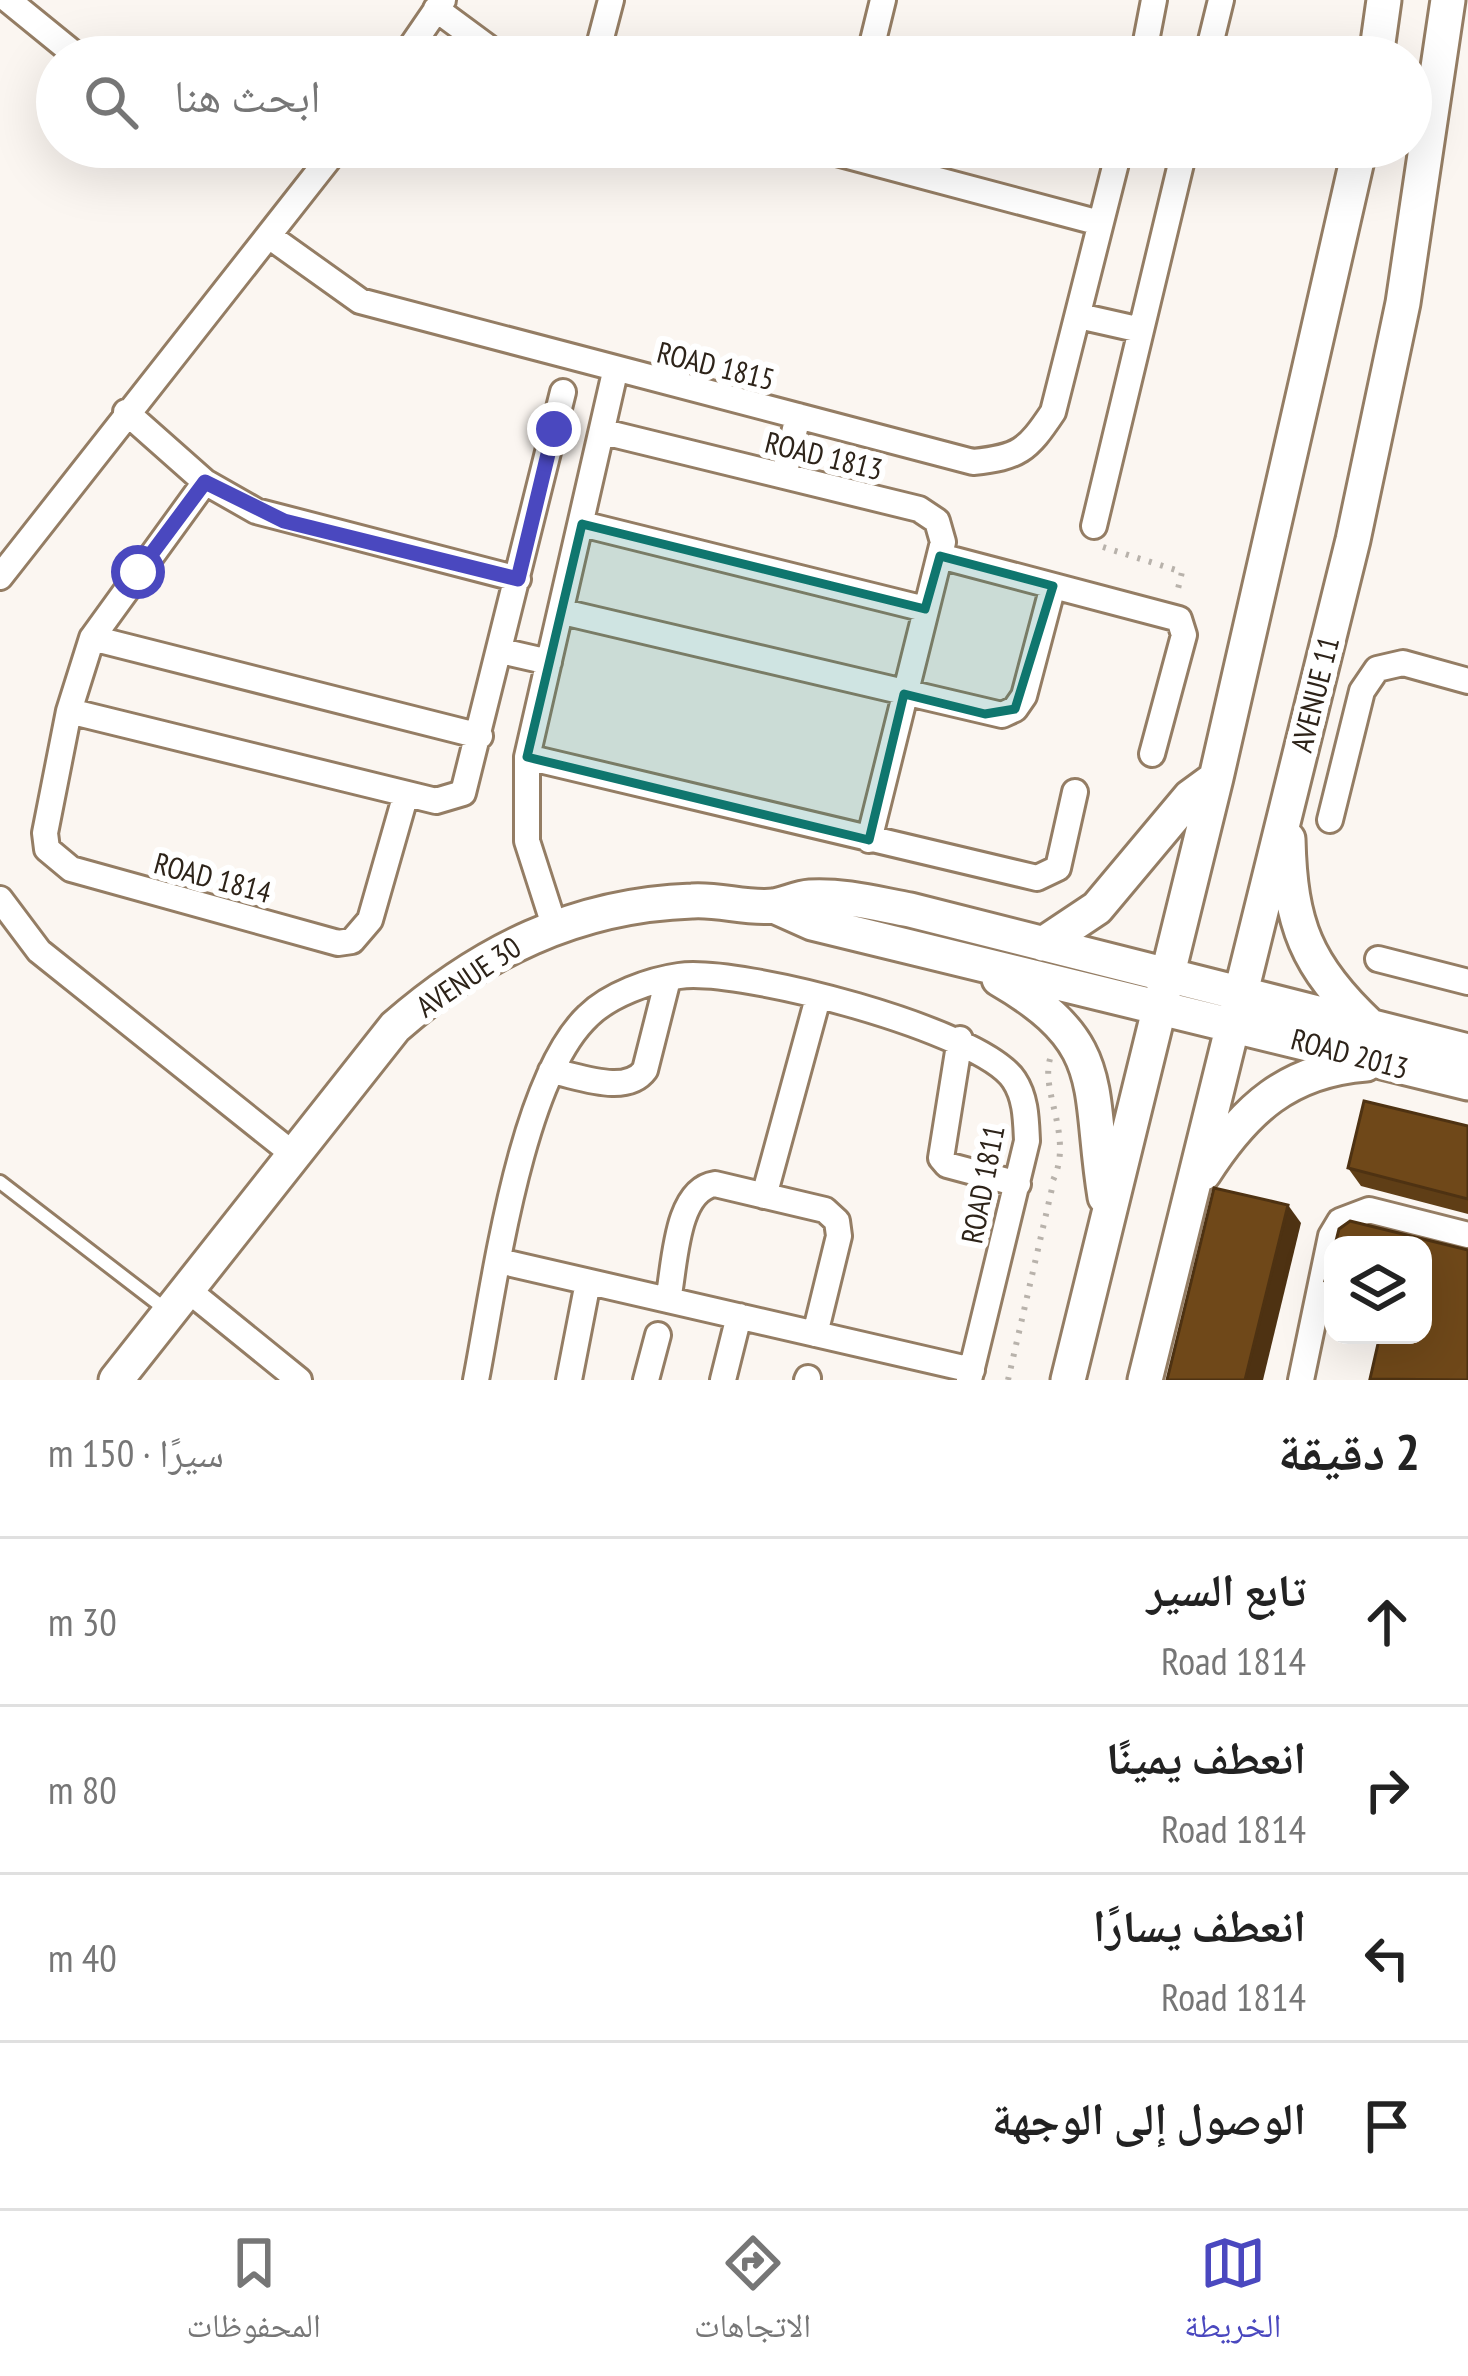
<!DOCTYPE html>
<html lang="ar">
<meta charset="utf-8">
<style>
:root{--surface:#fff;--page:#f2f2f2;--text:#222;--muted:#767676;--line:#e0e0e0;--accent:#4a48bf}
body{margin:0;font-family:"PT Sans Narrow","Noto Naskh Arabic",sans-serif;background:var(--page);color:var(--text);direction:rtl}
.controls{position:absolute;right:36px;bottom:36px;display:grid;overflow:hidden;border-radius:24px;box-shadow:0 12px 48px #0002}
.controls button{width:108px;height:108px;display:grid;place-items:center;padding:0;border:0;border-bottom:3px solid var(--line);background:var(--surface);color:var(--text);font:60px sans-serif}
.stop{position:absolute;width:36px;height:36px;margin:-27px;border:9px solid #4a48bf;border-radius:50%;background:#fff}
.stop.end{background:#4a48bf;border-color:#fff;box-shadow:0 3px 12px #0008}
.list{margin:0;padding:0;list-style:none}
h2{display:flex;justify-content:space-between;align-items:center;height:156px;margin:0;padding:0 48px;font-size:51px}
h2 small{font-size:39px;font-weight:400;color:var(--muted)}
.list li{display:grid;grid-template-columns:78px 1fr auto;gap:36px;align-items:center;box-sizing:border-box;height:168px;padding:0 48px;border-top:3px solid var(--line)}
.list b{display:block;font-size:45px;white-space:nowrap}
.list p{margin:0;font-size:39px;white-space:nowrap;color:var(--muted)}
.list em{font-size:39px;font-style:normal;color:var(--muted)}
.icon{flex:none;width:66px;height:66px;fill:none;stroke:currentColor;stroke-width:2;stroke-linecap:round;stroke-linejoin:round}
.map{position:relative;flex:none;width:1468px;height:1380px;overflow:hidden;direction:ltr}
.search{position:absolute;background:var(--surface);box-shadow:0 12px 48px #0002;left:36px;right:36px;top:36px;height:132px;display:flex;align-items:center;gap:30px;box-sizing:border-box;padding:0 42px;border-radius:66px;color:var(--muted);font-size:45px}
.sheet{height:828px;background:var(--surface)}
nav{display:flex;justify-content:space-around;align-items:center;box-sizing:border-box;height:168px;border-top:3px solid var(--line);background:var(--surface);font-size:33px;color:var(--muted)}
nav a{display:grid;justify-items:center;gap:6px}
nav .on{color:var(--accent)}
.map>svg:first-child{display:block}
</style>
<div class="map">
<svg width="1468" height="1380" viewBox="0 0 1468 1380">
<rect width="100%" height="100%" fill="#fbf6f1"/>
<g fill="none" stroke-linecap="round" stroke-linejoin="round">
<defs>
<path id="lane" d="M0 1182 169 1312"/>
<path id="street" d="M8 0 78 57
M436 9 501 57
M404 57 443 0
M596 57 611 0
M869 57 883 0
M1143 57 1154 0
M1207 57 1221 0
M814 147 1100 223
M269 236 360 301 973 462C1019 457 1027 451 1053 412L1120 147
M1079 316 1141 330
M126 412 205 482 256 511 518 579
M604 432 919 509 937 521 943 542 869 840
M784 476 798 416
M205 482 92 638 69 711 45 833 47 849 71 869 338 943 352 941 370 920 406 794
M582 524 925 609
M1094 526 1185 147
M940 556 1179 619 1184 635 1152 754
M0 577 338 147
M563 612 1002 715 1015 709 1024 696 1053 586
M92 638 480 736
M501 651 549 662
M69 711 436 801 463 793 563 392
M527 757 1037 878 1058 868 1075 792
M1330 820 1362 691 1377 669 1403 663 1468 681
M0 899 39 951 293 1154
M554 925 527 841V757L615 372
M1378 959 1468 982
M960 1039 941 1158 947 1165 1018 1184
M551 1071C579 1076 626 1096 645 1070L668 979
M764 1196 818 998
M499 1261 972 1370
M188 1290 299 1380
M668 1300C675 1267 675 1190 715 1184L825 1210 837 1221 839 1236 815 1334
M476 1380C494 1287 520 1080 588 1016 609 995 650 980 679 976 739 967 981 1030 1014 1080 1026 1098 1026 1120 1027 1141L969 1380
M569 1380 588 1282
M646 1380 658 1335
M723 1380 739 1316
M807 1380 808 1378
M1301 1380 1331 1236 1340 1221 1369 1210 1468 1235"/>
<path id="secondary" d="M1376 57 1384 0
M1288 839C1290 924 1306 966 1369 1025
M774 906 812 923 1468 1083
M1043 944 1097 908 1190 797 1216 778
M999 979C1111 1044 1087 1086 1105 1197
M1204 1173C1245 1109 1288 1070 1366 1064
M116 1380 395 1027C481 952 575 905 692 901 719 899 747 909 774 906 786 904 797 898 810 897 843 895 877 904 910 910L1468 1051
M1068 1380 1216 778 1360 147
M1145 1380 1353 540 1403 303 1448 0"/>
</defs>
<!-- lane casing -->
<use href="#lane" stroke="#947d64" stroke-width="18"/>
<!-- street casing -->
<use href="#street" stroke="#947d64" stroke-width="30"/>
<!-- secondary casing -->
<use href="#secondary" stroke="#947d64" stroke-width="39"/>
<!-- path -->
<path stroke="#b8b2ab" stroke-width="6" stroke-dasharray="3 9" stroke-linecap="butt" d="M1103 547 1182 572 1177 593
M1050 1059C1040 1093 1076 1140 1051 1184
M1008 1380 1053 1184"/>
<!-- lane -->
<use href="#lane" stroke="#fff" stroke-width="12"/>
<!-- street -->
<use href="#street" stroke="#fff" stroke-width="24"/>
<!-- secondary -->
<use href="#secondary" stroke="#fff" stroke-width="33"/>
</g>
<!-- wall -->
<path fill="#5f3e16" d="M1468 1126V1214L1361 1186 1348 1168Z"/>
<!-- shaded-wall -->
<path fill="#4e3212" d="M1288 1205 1301 1223 1263 1380H1245Z"/>
<!-- building -->
<path fill="#6f4819" stroke="#4e3212" stroke-width="3" d="M1364 1101 1468 1126V1199L1348 1168Z
M1214 1188 1288 1205 1245 1380H1167Z
M1350 1221 1468 1250V1380L1370 1379 1380 1335H1423V1245H1335L1339 1229Z
M1333 1251V1283L1325 1281Z"/>
<g fill="none" stroke-linecap="round" stroke-linejoin="round">
<!-- route -->
<path stroke="#4a48bf" stroke-width="15" d="M138 572 205 482 284 521 518 579 554 429"/>
</g>
<!-- marked area -->
<path fill="#0f766e" fill-opacity="0.2" stroke="#0f766e" stroke-width="9" stroke-linejoin="round" d="M582 524 925 609 940 556 1053 586 1015 709 985 714 904 694 869 840 527 757Z"/>
<g text-anchor="middle" dominant-baseline="central" stroke-width="12" stroke-linejoin="round" paint-order="stroke">
<!-- street labels -->
<g font-size="30" fill="#2d2319" stroke="#fff">
<text transform="translate(716 365) rotate(14)">ROAD 1815</text>
<text transform="translate(824 455) rotate(14)">ROAD 1813</text>
<text transform="translate(1314 694) rotate(-76)">AVENUE 11</text>
<text transform="translate(213 877) rotate(15)">ROAD 1814</text>
<text transform="translate(468 976) rotate(-34)">AVENUE 30</text>
<text transform="translate(1350 1053) rotate(15)">ROAD 2013</text>
<text transform="translate(982 1184) rotate(-79)">ROAD 1811</text>
</g>
</g>
</svg>
<div class="controls">
<button><svg class="icon" aria-label="layers" viewBox="0 0 24 24"><path d="M12 4l9 5-9 5-9-5zM3 14l9 5 9-5"/></svg></button>
</div>
<div class="stop" style="left:138px;top:572px"></div>
<div class="stop end" style="left:554px;top:429px"></div>
<div class="search"><svg class="icon" aria-label="search" viewBox="0 0 24 24"><circle cx="10" cy="10" r="6"/><path d="M15 15l6 6"/></svg>ابحث هنا</div>
</div>
<section class="sheet">
<h2>2 دقيقة<small>سيرًا · 150 m</small></h2>
<ul class="list">
<li><svg class="icon" aria-label="ahead" viewBox="0 0 24 24"><path d="M12 20V5M6 11l6-6 6 6"/></svg><div><b>تابع السير</b><p>Road 1814</p></div><em>30 m</em></li>
<li><svg class="icon" aria-label="right" viewBox="0 0 24 24"><path d="M7 20v-9h11M14 6l5 5-5 5"/></svg><div><b>انعطف يمينًا</b><p>Road 1814</p></div><em>80 m</em></li>
<li><svg class="icon" aria-label="left" viewBox="0 0 24 24"><path d="M17 20v-9H6M10 6l-5 5 5 5"/></svg><div><b>انعطف يسارًا</b><p>Road 1814</p></div><em>40 m</em></li>
<li><svg class="icon" aria-label="arrive" viewBox="0 0 24 24"><path d="M6 21V4h12l-3 4 3 4H6"/></svg><div><b>الوصول إلى الوجهة</b></div></li>
</ul>
</section>
<nav>
<a class="on"><svg class="icon" aria-label="map" viewBox="0 0 24 24"><path d="M3 6l6-2 6 2 6-2v14l-6 2-6-2-6 2zM9 4v14M15 6v14"/></svg>الخريطة</a>
<a><svg class="icon" aria-label="directions" viewBox="0 0 24 24"><path d="M12 3l9 9-9 9-9-9zM9 14v-3h6M13 9l2 2-2 2"/></svg>الاتجاهات</a>
<a><svg class="icon" aria-label="saved" viewBox="0 0 24 24"><path d="M7 4h10v16l-5-4-5 4z"/></svg>المحفوظات</a>
</nav>
